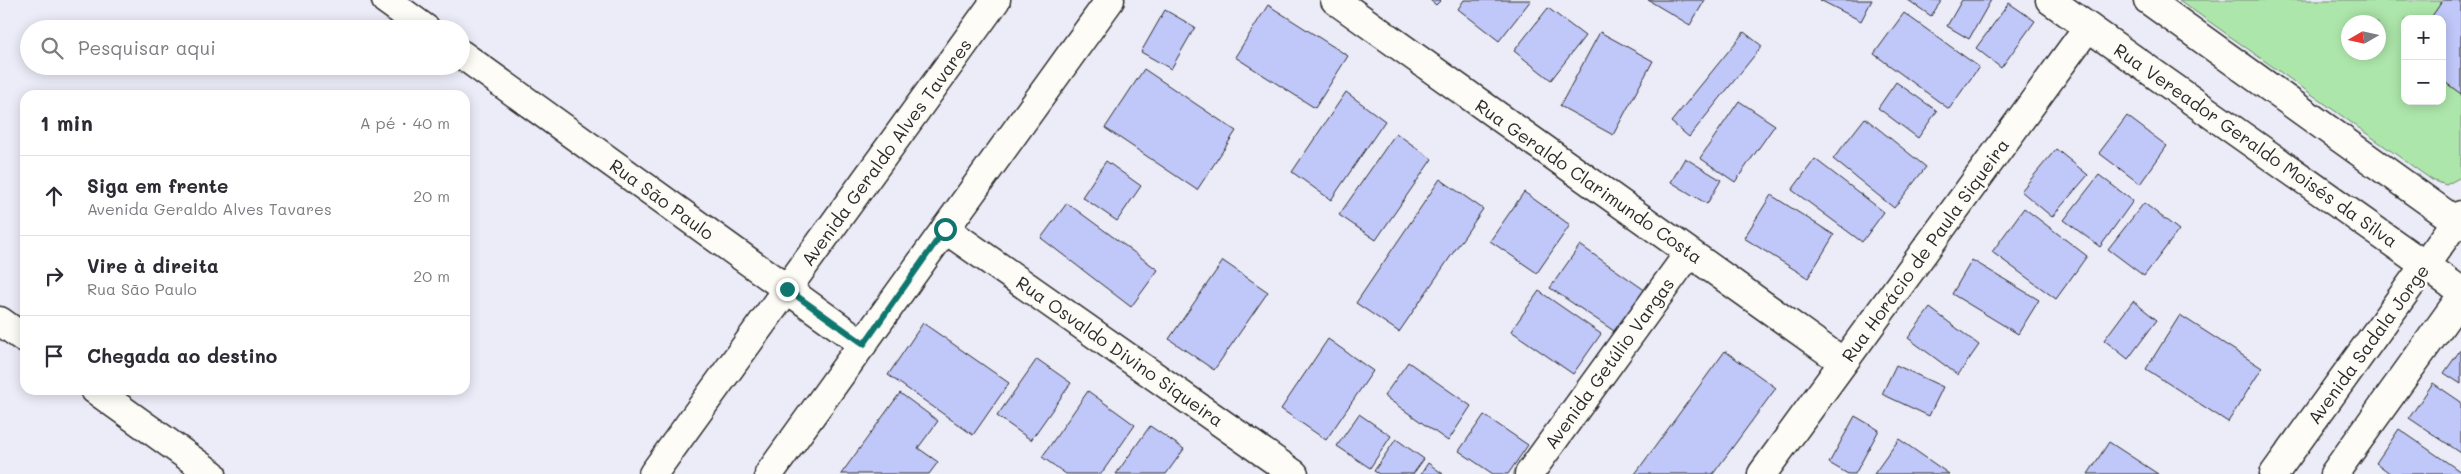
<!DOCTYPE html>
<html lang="pt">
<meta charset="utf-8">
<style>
:root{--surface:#fff;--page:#f2f2f3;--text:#2b2b33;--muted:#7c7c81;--line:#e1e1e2}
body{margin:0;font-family:Mali,sans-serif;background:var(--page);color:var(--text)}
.controls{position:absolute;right:15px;top:15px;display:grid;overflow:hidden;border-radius:10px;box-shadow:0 2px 12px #0003}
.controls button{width:45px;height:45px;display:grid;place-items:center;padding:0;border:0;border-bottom:1px solid var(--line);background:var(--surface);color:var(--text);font:25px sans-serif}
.compass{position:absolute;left:2341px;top:15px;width:45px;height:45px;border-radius:50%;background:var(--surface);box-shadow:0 2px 12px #0003;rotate:261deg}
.stop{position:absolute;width:15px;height:15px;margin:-11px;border:4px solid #0f766e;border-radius:50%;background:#fff}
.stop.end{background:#0f766e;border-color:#fff;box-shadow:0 1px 5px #0008}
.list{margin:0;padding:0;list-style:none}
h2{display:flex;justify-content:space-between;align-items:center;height:65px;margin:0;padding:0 20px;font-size:21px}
h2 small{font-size:16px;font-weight:400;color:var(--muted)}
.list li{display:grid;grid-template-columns:32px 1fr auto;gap:15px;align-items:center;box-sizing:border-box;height:80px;padding:0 20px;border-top:1px solid var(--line)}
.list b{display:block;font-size:19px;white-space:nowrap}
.list p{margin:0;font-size:16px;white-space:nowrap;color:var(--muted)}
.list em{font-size:16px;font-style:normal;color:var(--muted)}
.icon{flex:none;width:28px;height:28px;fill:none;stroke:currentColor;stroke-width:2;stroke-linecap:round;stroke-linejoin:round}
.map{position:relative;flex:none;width:2461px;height:474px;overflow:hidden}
.search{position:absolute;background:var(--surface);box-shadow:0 2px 12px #0003;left:20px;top:20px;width:450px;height:55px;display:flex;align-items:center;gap:12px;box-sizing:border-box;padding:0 18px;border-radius:28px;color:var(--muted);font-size:19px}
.panel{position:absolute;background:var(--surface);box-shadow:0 2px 12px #0003;left:20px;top:90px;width:450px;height:305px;border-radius:15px}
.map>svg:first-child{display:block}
</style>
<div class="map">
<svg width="2461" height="474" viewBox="0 0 2461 474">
<rect width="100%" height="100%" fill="#ebecf8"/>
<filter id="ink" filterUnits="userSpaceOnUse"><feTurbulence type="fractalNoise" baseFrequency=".02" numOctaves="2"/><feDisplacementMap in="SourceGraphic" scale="10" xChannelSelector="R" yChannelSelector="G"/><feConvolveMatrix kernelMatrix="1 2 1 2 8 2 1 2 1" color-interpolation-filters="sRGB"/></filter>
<g filter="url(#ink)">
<!-- green -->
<path fill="#ade6aa" stroke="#6c886a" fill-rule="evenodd" d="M2179 0H2461V177L2446 185 2432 180ZM2405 19H2442V101H2405ZM2348 22H2378V52H2348Z"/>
<!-- building -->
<path fill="#c0c7f9" stroke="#2b2b2b" d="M1430 0H1441L1436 5Z
M1464 0H1531L1499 41 1458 9Z
M1648 0H1705L1690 25Z
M1820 0H1872L1861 21Z
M1908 0H1942L1931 16Z
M1962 0H1991L1969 39 1947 26Z
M2443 0H2461V94L2442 80V19H2430Z
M2009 3 2035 21 2001 68 1976 48Z
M1268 5 1348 56 1315 108 1235 57Z
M1548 8 1585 36 1551 80 1514 51Z
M1165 10 1195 27 1171 69 1141 52Z
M1904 13 1979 67 1949 109 1874 54Z
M1600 32 1653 61 1613 135 1560 106Z
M1744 32 1762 46 1689 137 1671 122Z
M1144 69 1236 131 1197 190 1105 128Z
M1896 82 1937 111 1918 138 1878 108Z
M1346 92 1385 121 1331 200 1292 172Z
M1739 101 1775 125 1735 182 1700 158Z
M2127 116 2167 146 2140 184 2099 153Z
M1865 118 1926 167 1894 208 1833 159Z
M1396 133 1432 159 1376 240 1339 215Z
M2056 149 2088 175 2052 217 2021 191Z
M1685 158 1721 180 1707 204 1671 182Z
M1815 159 1884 212 1862 242 1792 190Z
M1106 161 1141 186 1117 221 1082 197Z
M2099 175 2133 201 2100 247 2064 220Z
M1440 179 1483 209 1399 332 1356 303Z
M1524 192 1570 225 1537 273 1490 241Z
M1771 195 1834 235 1808 278 1744 238Z
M1067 203 1158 270 1131 307 1041 238Z
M2144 203 2179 230 2144 276 2108 249Z
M2024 208 2087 256 2056 299 1992 252Z
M1580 245 1646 291 1617 333 1550 288Z
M1972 260 2039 300 2018 334 1952 294Z
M1223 261 1268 292 1214 370 1169 339Z
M1539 291 1601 334 1573 374 1511 331Z
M2133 301 2157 320 2128 359 2104 340Z
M1930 308 1979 345 1958 375 1908 338Z
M2180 315 2262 368 2228 422 2146 369Z
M923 323 1009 383 973 435 888 375Z
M1328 339 1373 371 1326 440 1281 409Z
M2461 349V384L2444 373Z
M1725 351 1776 388 1713 474H1635Z
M1037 359 1071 383 1031 440 997 416Z
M1408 362 1471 406 1448 441 1384 396Z
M1896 365 1943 387 1929 416 1882 394Z
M2433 383 2461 402V453L2409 418Z
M1088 391 1135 425 1101 474H1066L1042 457Z
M900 393 938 421 918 448 938 462 929 474H841Z
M1359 414 1391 436 1370 468 1337 446Z
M1484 415 1528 445 1508 474H1493L1459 451Z
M1855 416 1879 430 1855 474H1848L1829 463Z
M1150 426 1184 449 1166 474H1116Z
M2399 429 2461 472V474H2391L2376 463Z
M1396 439 1424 459 1413 474H1379L1374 471Z
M1899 439 1949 474H1874Z
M2109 442 2158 474H2088Z
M1428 463 1443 474H1421Z"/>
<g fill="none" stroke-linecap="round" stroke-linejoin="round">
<defs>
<path id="street" d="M386 0 426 29
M1335 0 1843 362
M461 54 863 344
M945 229 1294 474
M0 321 25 339
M95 390 212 474
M1529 474 1689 253
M1762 474 2088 27"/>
<path id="secondary" d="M2050 0 2461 291
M2148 0 2461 225
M653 474 996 0
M769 474 1110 0
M2274 474 2461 215
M2334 474 2461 297"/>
</defs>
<!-- street casing -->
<use href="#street" stroke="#2b2b2b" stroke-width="31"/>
<!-- secondary casing -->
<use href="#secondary" stroke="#2b2b2b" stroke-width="31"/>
<!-- street -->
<use href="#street" stroke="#fdfcf7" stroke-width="28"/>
<!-- secondary -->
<use href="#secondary" stroke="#fdfcf7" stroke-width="28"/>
</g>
</g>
<g fill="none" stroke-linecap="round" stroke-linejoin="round" filter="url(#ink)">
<!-- route -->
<path stroke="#0f766e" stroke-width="6" d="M787 289 864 344 945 229"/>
</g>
<g text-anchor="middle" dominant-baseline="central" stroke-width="5" stroke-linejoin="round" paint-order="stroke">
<!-- street labels -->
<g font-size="18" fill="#2b2b2b" stroke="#fdfcf7">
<text transform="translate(2256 145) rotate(35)">Rua Vereador Geraldo Moisés da Silva</text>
<text transform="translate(886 152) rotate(-54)">Avenida Geraldo Alves Tavares</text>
<text transform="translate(1589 181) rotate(35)">Rua Geraldo Clarimundo Costa</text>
<text transform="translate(662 199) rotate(36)">Rua São Paulo</text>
<text transform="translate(1925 250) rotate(-54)">Rua Horácio de Paula Siqueira</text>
<text transform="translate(2368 344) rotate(-54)">Avenida Sadala Jorge</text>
<text transform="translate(1120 351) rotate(35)">Rua Osvaldo Divino Siqueira</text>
<text transform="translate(1609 363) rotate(-54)">Avenida Getúlio Vargas</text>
</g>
</g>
</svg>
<div class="controls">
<button>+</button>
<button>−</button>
</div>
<svg class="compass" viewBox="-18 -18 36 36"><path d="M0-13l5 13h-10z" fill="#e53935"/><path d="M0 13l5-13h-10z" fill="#7c7c81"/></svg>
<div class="stop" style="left:945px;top:229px"></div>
<div class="stop end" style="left:787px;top:289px"></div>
<div class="search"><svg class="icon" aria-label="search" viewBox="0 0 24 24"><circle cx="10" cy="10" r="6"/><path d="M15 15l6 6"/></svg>Pesquisar aqui</div>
<section class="panel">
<h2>1 min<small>A pé · 40 m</small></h2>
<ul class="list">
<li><svg class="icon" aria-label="ahead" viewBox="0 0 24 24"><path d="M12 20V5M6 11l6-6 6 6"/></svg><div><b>Siga em frente</b><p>Avenida Geraldo Alves Tavares</p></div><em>20 m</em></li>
<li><svg class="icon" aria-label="right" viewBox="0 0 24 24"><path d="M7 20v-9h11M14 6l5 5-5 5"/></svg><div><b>Vire à direita</b><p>Rua São Paulo</p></div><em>20 m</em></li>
<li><svg class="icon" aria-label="arrive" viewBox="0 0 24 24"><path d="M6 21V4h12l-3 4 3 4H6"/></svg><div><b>Chegada ao destino</b></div></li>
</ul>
</section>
</div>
